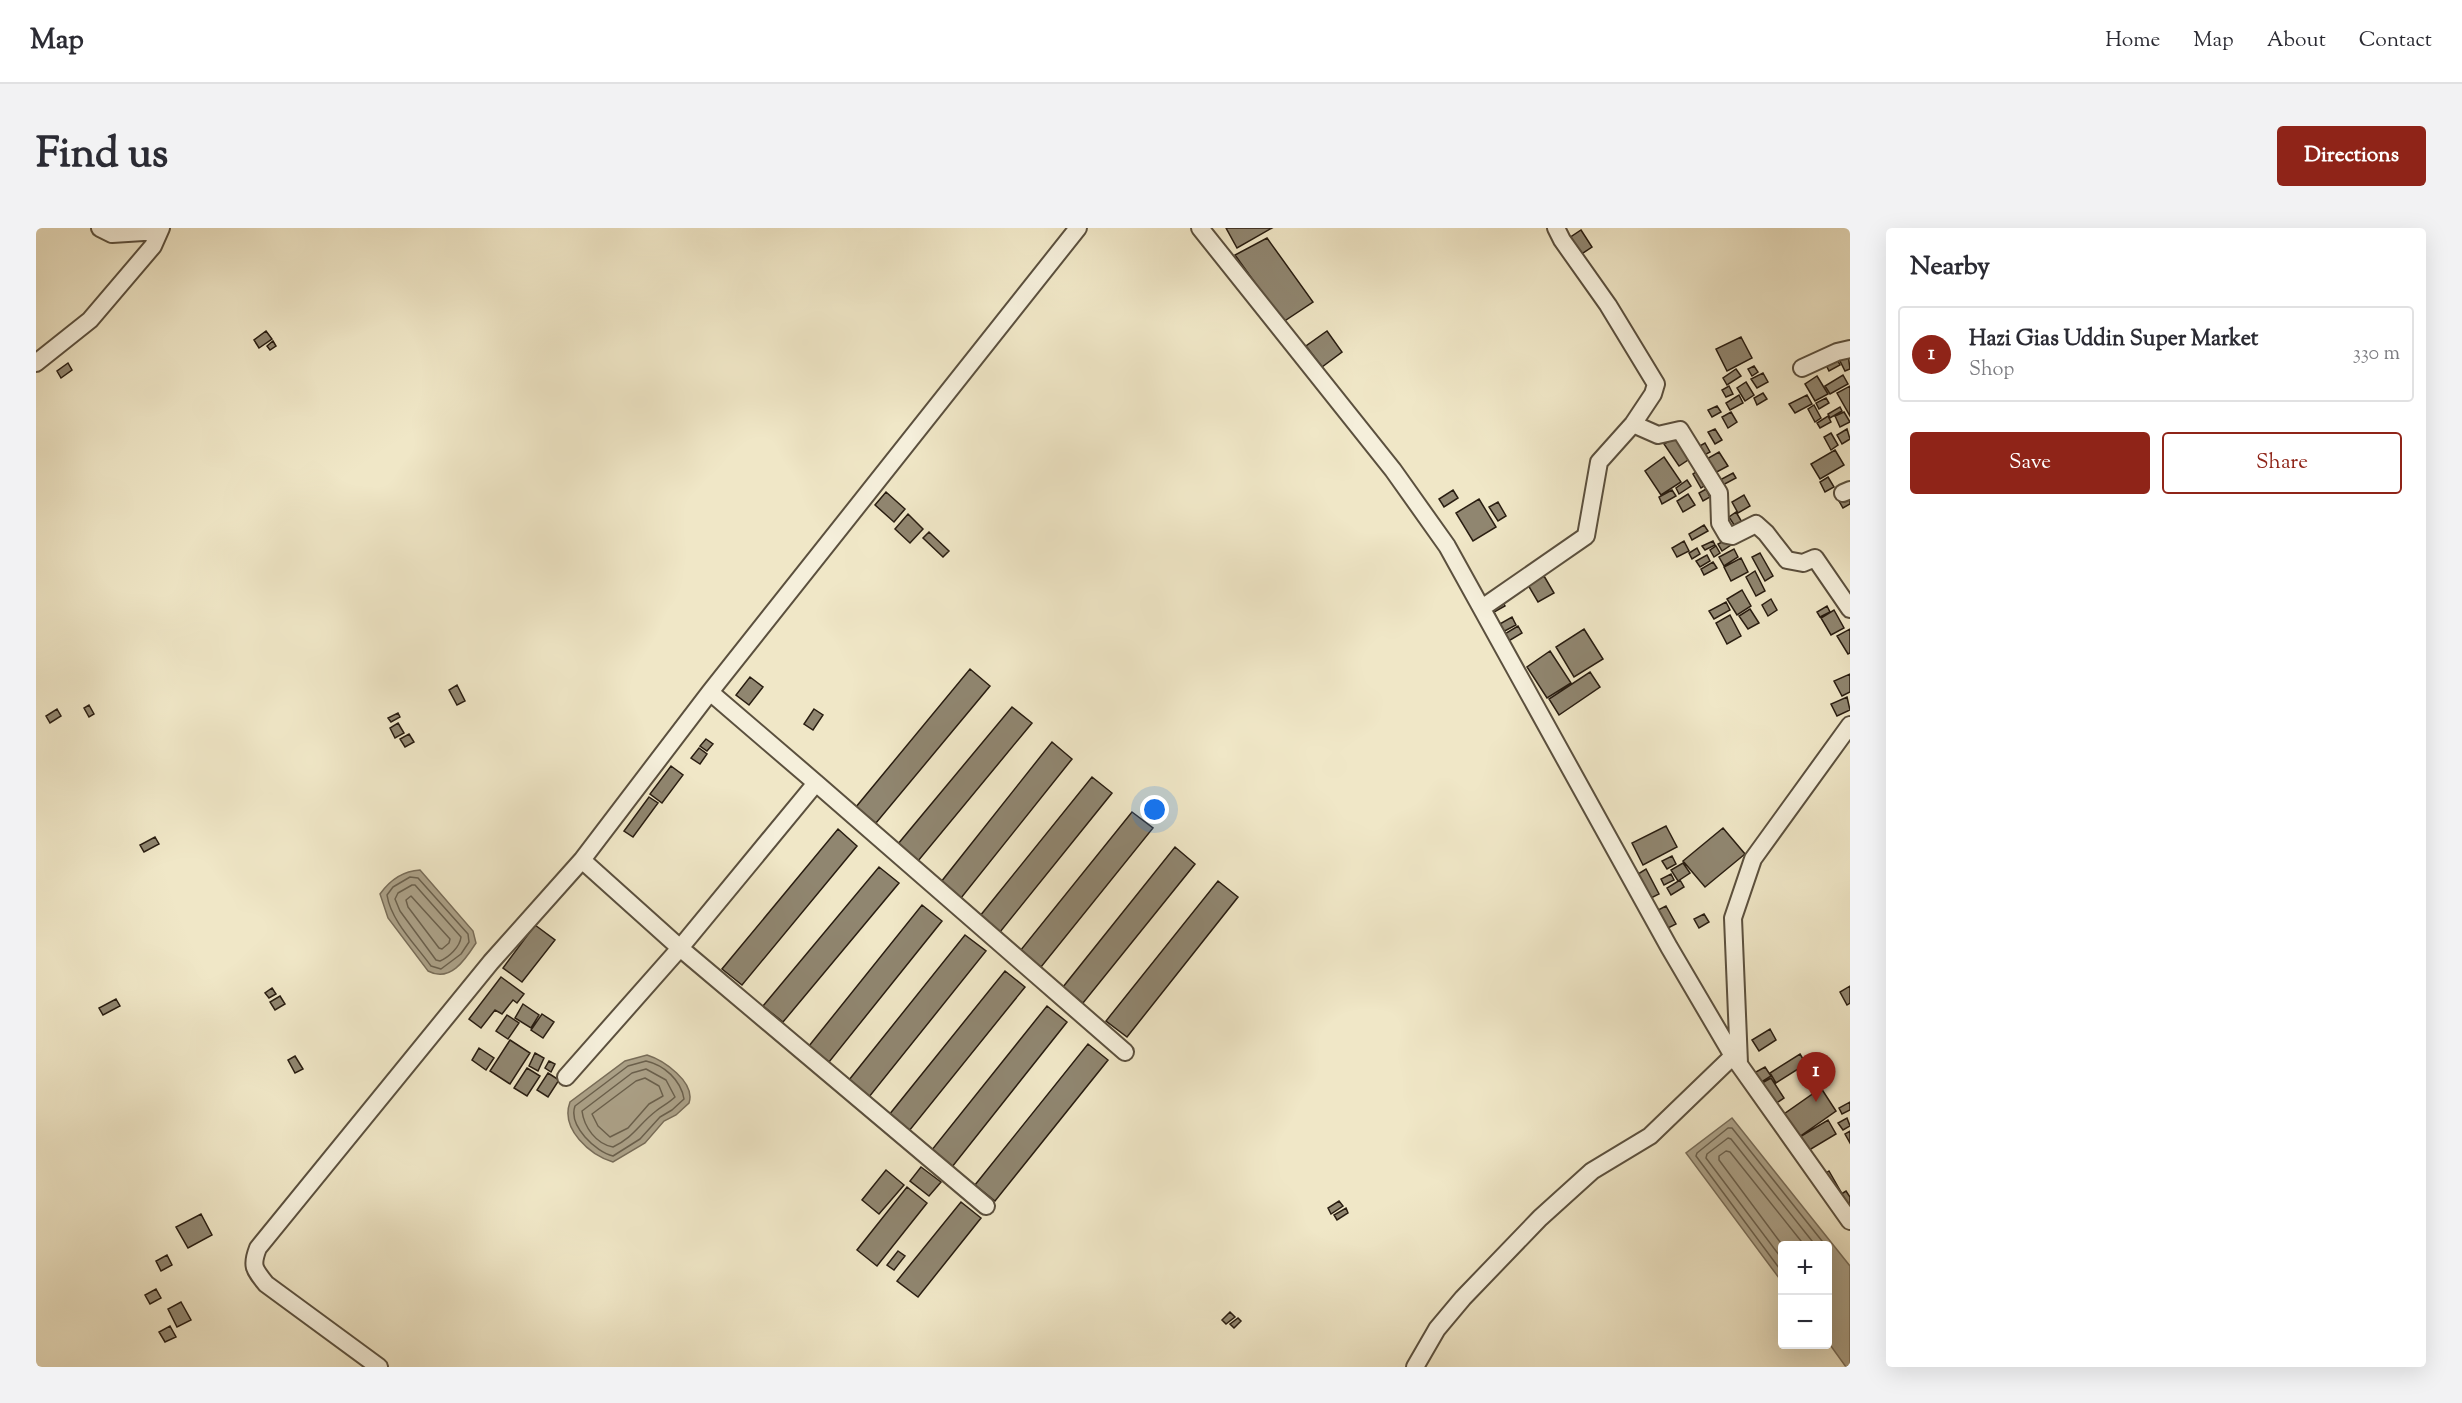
<!DOCTYPE html>
<meta charset="utf-8">
<style>
:root{--surface:#fff;--page:#f2f2f3;--text:#2b2b33;--muted:#7c7c81;--line:#e1e1e2;--accent:#8f2418}
body{margin:0;font-family:"Sorts Mill Goudy",serif;background:var(--page);color:var(--text)}
.controls{position:absolute;right:18px;bottom:18px;display:grid;overflow:hidden;border-radius:6px;box-shadow:0 6px 24px #0002}
.controls button{width:54px;height:54px;display:grid;place-items:center;padding:0;border:0;border-bottom:2px solid var(--line);background:var(--surface);color:var(--text);font:30px sans-serif}
.you{position:absolute;left:1119px;top:582px;width:21px;height:21px;margin:-15px;border:4px solid #fff;border-radius:50%;background:#1a73e8;box-shadow:0 0 0 9px #1a73e833}
.badge{display:grid;place-items:center;width:39px;height:39px;border-radius:50%;background:var(--accent);color:#fff;font-size:20px;font-weight:700}
.pin{position:absolute;translate:-50% -50px;filter:drop-shadow(0 2px 3px #0008)}
.pin::after{content:'';position:absolute;top:32px;width:21px;height:18px;background:inherit;clip-path:polygon(0 0,100% 0,50% 100%)}
.list{margin:0;padding:0;list-style:none}
h2{display:flex;justify-content:space-between;align-items:center;height:78px;margin:0;padding:0 24px;font-size:26px}
h2 small{font-size:20px;font-weight:400;color:var(--muted)}
.list li{display:grid;grid-template-columns:39px 1fr auto;gap:18px;align-items:center;box-sizing:border-box;height:96px;margin:0 12px 12px;padding:0 12px;border:2px solid var(--line);border-radius:6px}
.list b{display:block;font-size:22px;white-space:nowrap}
.list p{margin:0;font-size:20px;white-space:nowrap;color:var(--muted)}
.list em{font-size:20px;font-style:normal;color:var(--muted)}
.actions{display:flex;gap:12px;padding:18px 24px}
.actions a{flex:1;padding:14px 0;border:2px solid var(--accent);border-radius:6px;text-align:center;font-size:21px;color:var(--accent)}
.actions .main{background:var(--accent);color:#fff}
.map{position:relative;flex:none;width:1814px;height:1139px;overflow:hidden;border-radius:6px}
header{display:flex;align-items:center;gap:36px;box-sizing:border-box;height:84px;padding:0 30px;background:var(--surface);border-bottom:2px solid var(--line)}
header strong{font-size:28px}
nav{display:flex;gap:33px;margin-inline-start:auto;font-size:21px}
.intro{display:flex;align-items:center;justify-content:space-between;box-sizing:border-box;height:144px;padding:0 36px}
h1{margin:0;font-size:42px}
.button{padding:15px 27px;border-radius:6px;background:var(--accent);color:#fff;font-size:21px;font-weight:700}
main{display:flex;gap:36px;padding:0 36px}
aside{flex:1;background:var(--surface);border-radius:6px;box-shadow:0 6px 24px #0002}
.map>svg:first-child{display:block}
</style>
<header>
<strong>Map</strong>
<nav><a>Home</a><a>Map</a><a>About</a><a>Contact</a></nav>
</header>
<div class="intro"><h1>Find us</h1><a class="button">Directions</a></div>
<main>
<div class="map">
<svg width="1814" height="1139" viewBox="0 0 1814 1139">
<rect width="100%" height="100%" fill="#f0e7c7"/>
<filter id="stains"><feTurbulence type="fractalNoise" baseFrequency=".00333" numOctaves="4"/><feColorMatrix values="0 0 0 0 .2 0 0 0 0 .09 0 0 0 0 .02 0 0 0 .5 -.17"/></filter>
<radialGradient id="worn" r=".72"><stop offset=".6" stop-color="#630" stop-opacity="0"/><stop offset="1" stop-color="#630" stop-opacity=".3"/></radialGradient>
<!-- water -->
<path fill="#aca289" stroke="#786d59" stroke-width="1.5" d="M384 642 437 703 440 715C429 732 414 755 392 743L352 690 344 666C354 652 366 643 384 642Z
M611 827C627 832 660 854 653 875L640 887 628 893 609 915 577 934C554 927 524 901 534 874L589 833Z
M1696 890 1814 1038V1139H1810L1792 1114V1018H1746V1054L1650 925Z"/>
<g fill="none" stroke-linecap="round" stroke-linejoin="round">
<!-- shore -->
<path stroke="#6a604d" stroke-width="1.5" d="M374 649 382 650 432 706 433 714 425 726 405 741 395 738C380 717 355 693 351 667L357 659Z
M376 657H379L425 709C424 719 413 729 404 733L400 732 364 683 359 671 362 665Z
M375 668 414 711 413 715 406 721 403 720 372 679 370 672Z
M610 833C628 837 645 852 648 871L636 882 624 889 604 911 577 928C560 924 532 898 539 878L592 838Z
M610 841 630 852 639 869C633 875 626 878 620 883 603 896 598 909 577 919 560 916 548 899 546 883L596 845Z
M609 850 623 858 627 868 613 876 592 900 574 909 562 898 556 886 600 853Z
M1747 1018 1683 932V928L1690 923 1694 924 1769 1018
M1746 1031 1670 930 1671 926 1692 910 1695 911 1780 1018
M1746 1044 1660 928 1661 925 1692 900H1696L1790 1018"/>
</g>
<!-- building -->
<path fill="#908670" stroke="#291d11" stroke-width="1.5" d="M1190 0H1236L1201 20Z
M1545 2 1556 19 1541 29 1530 12Z
M1231 10 1277 74 1247 94 1199 27Z
M230 103 236 111 223 120 218 112Z
M1291 103 1306 124 1286 139 1270 118Z
M1705 109 1716 130 1691 143 1680 121Z
M237 113 240 118 234 122 231 118Z
M1812 126 1814 141 1809 143 1803 131Z
M1800 129 1804 137 1793 143 1789 135Z
M32 135 36 142 25 150 21 143Z
M1718 138 1722 144 1716 148 1712 141Z
M1700 141 1705 148 1691 157 1687 150Z
M1727 145 1732 154 1721 160 1715 151Z
M1807 147 1812 156 1794 166 1789 158Z
M1781 148 1792 166 1779 173 1769 156Z
M1710 154 1718 167 1709 173 1701 160Z
M1693 158 1697 166 1690 169 1686 162Z
M1814 158V188L1801 165Z
M1727 165 1731 171 1721 177 1718 170Z
M1703 167 1707 175 1694 182 1690 175Z
M1771 167 1776 176 1759 185 1753 176Z
M1790 170 1793 175 1783 181 1780 175Z
M1778 177 1785 190 1779 194 1772 181Z
M1681 178 1685 184 1676 189 1672 182Z
M1804 179 1806 183 1794 190 1792 186Z
M1695 184 1701 194 1692 200 1686 189Z
M1808 184 1814 194 1804 199 1799 188Z
M1792 188 1795 194 1784 200 1781 195Z
M1679 201 1686 212 1679 216 1672 204Z
M1811 201 1814 211 1806 216 1801 207Z
M1795 205 1802 217 1795 222 1788 209Z
M1641 208 1655 230 1643 238 1628 216Z
M1669 215 1674 224 1665 229 1660 220Z
M1799 222 1808 237 1784 251 1775 236Z
M1683 224 1692 238 1677 246 1669 232Z
M1628 229 1645 254 1625 267 1609 243Z
M1666 240 1674 254 1665 260 1657 246Z
M1697 245 1700 250 1685 258 1682 253Z
M1792 249 1798 259 1789 264 1784 254Z
M1651 252 1655 258 1643 266 1640 260Z
M1670 261 1674 269 1667 273 1663 265Z
M1417 262 1422 270 1408 279 1403 271Z
M1636 262 1640 268 1626 276 1623 269Z
M850 264 869 281 858 294 839 277Z
M1652 266 1659 277 1647 284 1641 273Z
M1814 266V276L1807 280 1803 273Z
M1708 267 1714 278 1702 285 1696 274Z
M1443 271 1460 299 1437 313 1420 285Z
M1462 274 1470 288 1462 293 1453 279Z
M1700 284 1707 296 1700 300 1693 289Z
M872 286 887 301 874 315 859 301Z
M1668 297 1672 303 1656 312 1653 306Z
M893 304 913 323 907 329 887 310Z
M1692 311 1695 317 1686 323 1682 316Z
M1648 313 1653 323 1641 329 1636 320Z
M1677 313 1679 317 1669 322 1666 318Z
M1680 318 1684 325 1678 329 1674 322Z
M1661 320 1664 326 1656 331 1653 325Z
M1698 321 1702 329 1688 338 1683 329Z
M1724 325 1737 348 1729 353 1716 329Z
M1671 327 1674 333 1664 339 1660 333Z
M1705 330 1712 344 1695 353 1688 339Z
M1677 334 1681 340 1668 347 1665 341Z
M1719 343 1729 363 1720 368 1710 349Z
M1508 348 1518 365 1502 374 1492 357Z
M1706 362 1715 378 1701 387 1691 371Z
M1735 371 1741 382 1732 388 1726 377Z
M1466 372 1469 378 1458 384 1464 396 1476 389 1480 397 1465 405 1451 380Z
M1690 374 1694 382 1678 391 1673 383Z
M1791 378 1794 384 1784 389 1781 384Z
M1714 381 1723 395 1712 401 1703 388Z
M1798 382 1808 400 1795 407 1785 390Z
M1694 387 1705 408 1691 416 1680 395Z
M1482 398 1486 405 1471 414 1467 407Z
M1548 401 1567 431 1538 449 1520 419Z
M1814 401V425L1812 426 1801 408Z
M1514 423 1535 455 1511 470 1491 439Z
M934 441 954 458 840 595 820 579Z
M1554 444 1564 459 1523 487 1513 471Z
M1814 446V464L1806 468 1798 453Z
M714 449 727 459 713 477 700 467Z
M421 457 429 473 421 477 413 462Z
M1811 469 1814 482 1801 488 1795 476Z
M53 477 58 486 53 489 48 480Z
M976 479 996 495 882 633 862 616Z
M21 481 25 488 14 495 10 488Z
M778 481 787 487 777 502 768 496Z
M362 485 364 489 355 494 352 490Z
M362 495 368 505 359 510 354 500Z
M373 506 378 514 369 519 364 511Z
M670 511 677 516 671 523 664 518Z
M1016 514 1036 531 925 670 905 654Z
M663 520 671 526 664 536 655 530Z
M635 538 647 547 626 575 614 566Z
M1056 549 1076 565 964 704 944 688Z
M613 569 622 575 597 609 588 603Z
M1096 584 1117 600 1005 739 984 723Z
M1630 598 1641 619 1607 637 1596 615Z
M1687 600 1709 626 1669 659 1647 633Z
M802 601 821 618 706 757 686 741Z
M119 609 123 616 108 624 104 617Z
M1139 619 1159 636 1047 775 1027 759Z
M1636 628 1640 636 1631 641 1626 633Z
M1647 635 1654 645 1642 653 1635 642Z
M843 639 863 655 747 794 727 778Z
M1610 641 1623 666 1615 670 1602 646Z
M1635 646 1638 652 1628 657 1625 651Z
M1644 652 1648 659 1635 667 1631 660Z
M1182 653 1202 669 1091 809 1070 793Z
M886 677 906 693 793 834 773 818Z
M1630 678 1640 696 1630 701 1620 683Z
M1668 686 1673 694 1663 700 1658 691Z
M499 697 519 712 486 754 467 740Z
M929 707 950 723 833 869 813 852Z
M969 743 989 759 873 903 853 887Z
M465 749 488 766 481 775 477 772 466 786 459 782 445 800 433 791Z
M1814 758V775L1811 777 1804 764Z
M236 760 240 766 233 770 229 765Z
M244 768 249 776 239 782 234 774Z
M80 771 84 778 67 787 63 780Z
M487 776 503 787 495 800 479 790Z
M1011 778 1031 794 916 939 895 923Z
M506 786 518 794 507 810 495 802Z
M471 787 483 795 472 811 460 803Z
M1734 801 1740 812 1723 823 1716 812Z
M474 812 494 825 474 856 454 843Z
M1052 816 1072 832 959 973 939 957Z
M443 820 458 830 450 842 436 832Z
M499 825 508 830 502 843 493 838Z
M1764 826 1770 836 1740 855 1734 845Z
M259 828 267 841 259 845 252 832Z
M513 833 519 836 515 844 509 840Z
M1729 839 1735 848 1724 855 1718 845Z
M491 840 504 848 491 868 478 860Z
M512 845 523 852 512 869 501 862Z
M1735 850 1748 870 1739 876 1726 855Z
M1785 860 1800 883 1763 909 1748 886Z
M1814 874V882L1806 886 1803 880Z
M1811 890 1814 898 1807 902 1802 895Z
M1792 892 1800 906 1770 924 1762 910Z
M1814 903V915L1809 906Z
M885 939 905 954 893 968 874 953Z
M850 942 868 957 843 986 826 972Z
M1793 943 1805 964 1799 968 1787 947Z
M871 959 891 975 841 1038 821 1022Z
M1810 963 1814 969V977L1810 980 1802 968Z
M1303 973 1307 978 1295 986 1292 980Z
M925 974 945 990 882 1069 861 1053Z
M1310 980 1312 985 1301 992 1298 987Z
M165 986 176 1007 152 1020 140 999Z
M862 1023 869 1028 858 1042 851 1037Z
M131 1027 136 1037 125 1043 120 1033Z
M120 1061 125 1070 114 1076 109 1067Z
M145 1074 155 1092 141 1099 132 1081Z
M1194 1084 1199 1089 1190 1096 1186 1092Z
M1202 1090 1205 1093 1198 1100 1194 1096Z
M134 1098 140 1109 129 1114 123 1104Z"/>
<g fill="none" stroke-linecap="round" stroke-linejoin="round">
<defs>
<path id="minor" d="M64 0 76 6 123 3
M1164 0 1357 242 1411 318 1633 719 1697 828 1814 993
M0 135 54 92 117 18 125 0
M1766 140 1801 124 1814 121
M1597 196 1622 207 1644 202 1683 265 1684 295 1691 307 1696 308 1720 296 1730 305 1751 332 1767 335 1779 330 1814 381
M1807 265 1814 262
M1446 380 1550 308 1563 234 1597 196 1617 166 1620 156 1572 77 1526 12 1520 0
M674 464 780 555
M546 632 644 720 950 978
M1703 835 1697 690 1717 631 1814 497
M530 849 644 720 780 555 1089 824
M343 1139 230 1056C218 1041 215 1038 222 1020L455 734 546 632 674 464 1042 0
M1379 1139 1401 1101 1427 1070 1504 990 1556 943 1614 908 1697 828"/>
</defs>
<!-- minor casing -->
<use href="#minor" stroke="#5b503e" stroke-width="20"/>
<!-- minor -->
<use href="#minor" stroke="#f5efdb" stroke-width="16"/>
</g>
<rect width="100%" height="100%" filter="url(#stains)"/>
<rect width="100%" height="100%" fill="url(#worn)"/>
</svg>
<div class="controls">
<button>+</button>
<button>−</button>
</div>
<div class="you"></div>
<div class="pin badge" style="left:1780px;top:874px">1</div>
</div>
<aside>
<h2>Nearby<small></small></h2>
<ul class="list">
<li><span class="badge">1</span><div><b>Hazi Gias Uddin Super Market</b><p>Shop</p></div><em>330 m</em></li>
</ul>
<div class="actions"><a class="main">Save</a><a>Share</a></div>
</aside>
</main>
